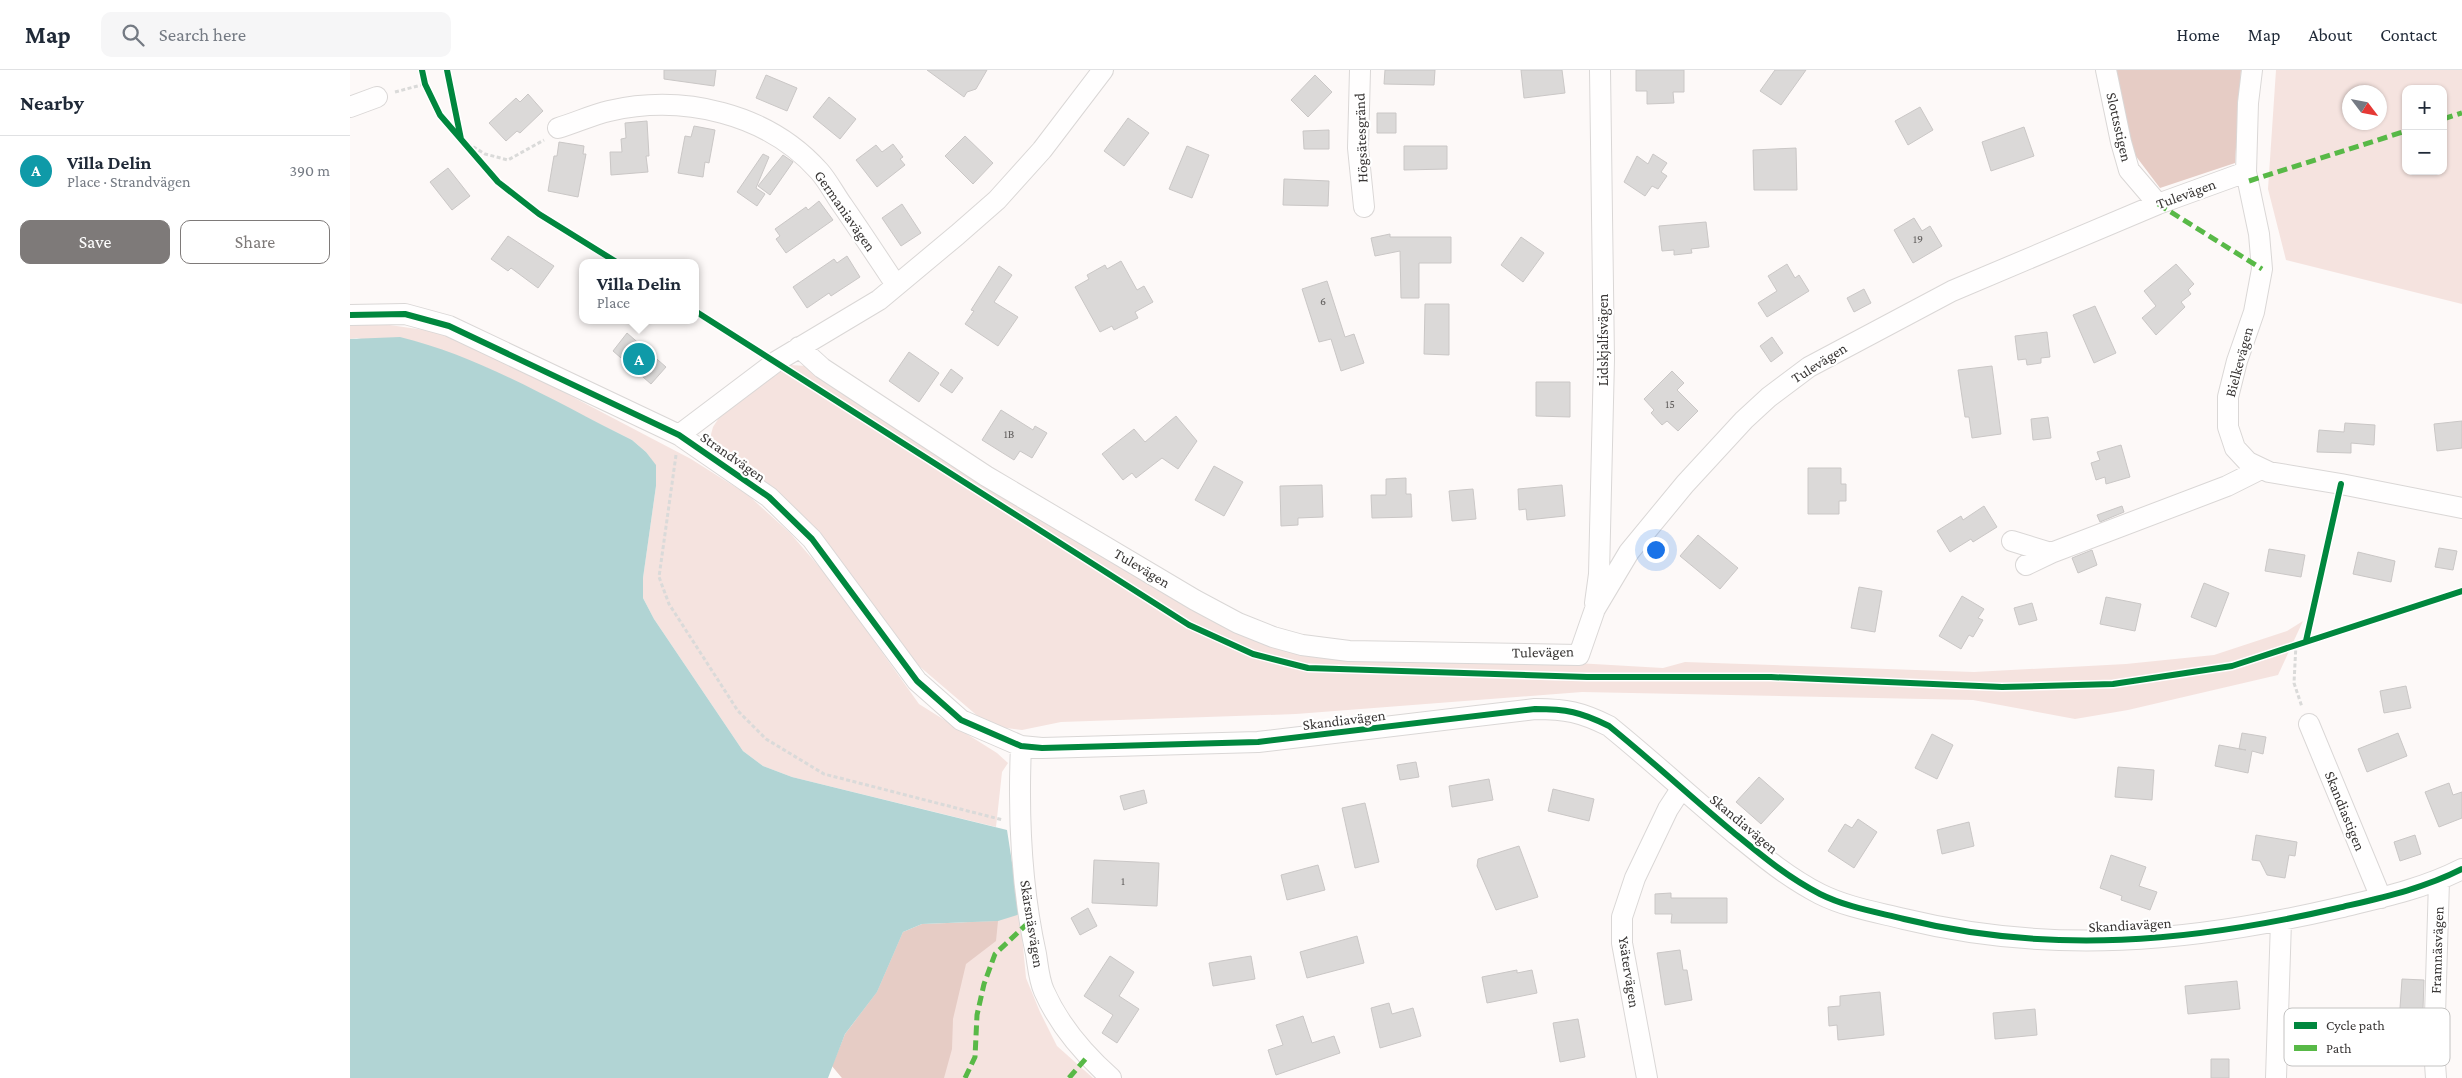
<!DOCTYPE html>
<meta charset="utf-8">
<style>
:root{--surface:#fff;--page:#f6f6f7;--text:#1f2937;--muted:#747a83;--line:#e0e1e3;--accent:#7e7a79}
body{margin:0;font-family:"Crimson Pro",serif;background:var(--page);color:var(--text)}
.controls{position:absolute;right:15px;top:15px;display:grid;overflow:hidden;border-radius:10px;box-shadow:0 1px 4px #0004}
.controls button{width:45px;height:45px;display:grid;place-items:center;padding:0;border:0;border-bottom:1px solid var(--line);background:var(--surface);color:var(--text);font:25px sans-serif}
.compass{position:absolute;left:1992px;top:15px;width:45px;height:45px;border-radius:50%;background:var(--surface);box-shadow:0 1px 4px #0004;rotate:122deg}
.you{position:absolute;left:1305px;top:479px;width:18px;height:18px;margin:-12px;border:4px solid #fff;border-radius:50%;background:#1a73e8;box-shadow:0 0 0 8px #1a73e833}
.badge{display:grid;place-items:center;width:32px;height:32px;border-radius:50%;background:var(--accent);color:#fff;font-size:16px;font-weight:700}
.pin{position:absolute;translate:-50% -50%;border:2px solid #fff;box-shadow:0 1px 5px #0006}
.popup{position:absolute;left:229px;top:189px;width:120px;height:65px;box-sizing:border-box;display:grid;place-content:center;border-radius:10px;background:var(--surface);filter:drop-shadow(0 1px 4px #0005);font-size:16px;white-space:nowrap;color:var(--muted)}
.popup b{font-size:19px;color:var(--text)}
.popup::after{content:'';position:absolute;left:50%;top:100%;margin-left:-10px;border:10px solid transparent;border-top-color:var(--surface)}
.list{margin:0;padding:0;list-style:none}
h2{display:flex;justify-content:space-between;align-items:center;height:65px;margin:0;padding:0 20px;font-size:21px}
h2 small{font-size:16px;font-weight:400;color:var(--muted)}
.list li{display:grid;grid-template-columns:32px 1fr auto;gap:15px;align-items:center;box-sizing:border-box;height:70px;padding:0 20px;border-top:1px solid var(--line)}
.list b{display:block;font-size:19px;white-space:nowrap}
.list p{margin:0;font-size:16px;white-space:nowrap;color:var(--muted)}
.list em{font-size:16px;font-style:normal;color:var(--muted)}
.actions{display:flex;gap:10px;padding:15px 20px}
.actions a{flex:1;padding:11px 0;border:1px solid var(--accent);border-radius:10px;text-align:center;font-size:18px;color:var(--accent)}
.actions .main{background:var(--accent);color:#fff}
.icon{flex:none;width:28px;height:28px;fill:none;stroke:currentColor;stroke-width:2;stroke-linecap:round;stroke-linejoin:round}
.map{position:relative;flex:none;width:2112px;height:1008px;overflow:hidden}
header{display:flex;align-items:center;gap:30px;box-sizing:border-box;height:70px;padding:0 25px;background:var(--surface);border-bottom:1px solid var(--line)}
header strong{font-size:24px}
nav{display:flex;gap:28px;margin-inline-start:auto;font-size:18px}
.search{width:350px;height:45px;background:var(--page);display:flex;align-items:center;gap:12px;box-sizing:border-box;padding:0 18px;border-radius:10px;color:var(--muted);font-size:19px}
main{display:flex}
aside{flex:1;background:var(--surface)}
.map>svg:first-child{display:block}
</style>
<header>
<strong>Map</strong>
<div class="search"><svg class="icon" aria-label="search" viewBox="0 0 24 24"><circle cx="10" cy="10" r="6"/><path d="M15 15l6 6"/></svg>Search here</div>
<nav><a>Home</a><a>Map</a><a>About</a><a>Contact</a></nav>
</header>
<main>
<aside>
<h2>Nearby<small></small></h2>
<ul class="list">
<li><span class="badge" style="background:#0f9aa8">A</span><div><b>Villa Delin</b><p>Place · Strandvägen</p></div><em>390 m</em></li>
</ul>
<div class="actions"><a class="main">Save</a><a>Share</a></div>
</aside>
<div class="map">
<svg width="2112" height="1008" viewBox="0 0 2112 1008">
<rect width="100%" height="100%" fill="#fdf9f8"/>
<!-- green -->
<path fill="#f5e3df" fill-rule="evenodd" d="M1926 0H2112V234L1936 190 1918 119ZM2056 19H2093V101H2056ZM2030 22V52H2000V22Z
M26 253 95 263 137 282 341 389 398 425 440 463 479 508 569 634 647 683 658 693 652 702 646 757 442 707 413 696 393 681 304 549 293 528V508L306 416V396L296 382 282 370 135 297 7 268 0 269V254Z
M441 295 457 296 930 576 1313 598 1335 592 1624 602 1776 594 1864 585 1937 561 1953 551 1928 605 1778 640 1725 649 1623 630 1232 622 946 644 711 652 672 660 648 657 630 648 569 596 458 452 370 382 360 368 363 357 376 337Z
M670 844 676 908 690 942 707 976 743 1008H492L482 996 553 862Z"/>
<!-- forest -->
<path fill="#e6ccc5" d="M1766 0H1891L1885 93 1810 118 1782 81Z
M648 851 646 871 616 894 603 949 602 979 594 1008H492L482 996 495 964 527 922 553 862 572 854Z"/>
<!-- water -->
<path fill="#b1d4d4" d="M50 267C132 287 207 333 282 370L296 382 306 395V416L293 508V528L304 549 393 681 413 696 442 707 657 760 670 844 648 851 572 854 553 862 527 922 495 964 478 1008H0V269Z"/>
<!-- building -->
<path fill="#dbd9d8" stroke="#cac7c6" d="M314 0H366L364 16 314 9Z
M577 0H637L626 19 617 22 614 27Z
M1035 0H1085L1084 15 1034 14Z
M1171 0H1212L1215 23 1174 28Z
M1286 0H1334V22H1323L1324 33 1297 34V21H1286Z
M1425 0H1456L1431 35 1410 21Z
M416 5 447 18 437 41 406 28Z
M965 5 982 22 958 47 941 30Z
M178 24 193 41 170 63 167 61 156 71 139 53 166 28 170 32Z
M479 27 506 49 490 69 463 47Z
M1570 37 1583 60 1558 75 1545 51Z
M1027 43H1046V63H1027Z
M778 48 799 63 774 96 754 81Z
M297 51 299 86H296L298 102 261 105 260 82H272L271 69 276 68 275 53Z
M344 56 365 60 359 93 355 92 353 107 328 103 335 66 341 67Z
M1674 57 1684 86 1641 101 1632 72Z
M979 60V79H954L953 61Z
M615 66 643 93 623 114 595 86Z
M209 72 234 76 233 84H236L228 127 198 121 204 86H207Z
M543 74 553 87 550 89 555 95 527 117 506 90 526 75 532 82Z
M837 76 859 85 842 128 819 119Z
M1054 76H1097V99L1054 100Z
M1446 78 1447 120H1404L1403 80Z
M413 84 419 87 406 118 415 124 407 136 387 122Z
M1303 84 1317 93 1311 102 1317 106 1308 119 1302 116 1295 126 1274 112 1287 86 1298 94Z
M433 85 443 92 420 125 408 116Z
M98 98 120 126 102 140 80 112Z
M934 109 979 111 978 136 933 135Z
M469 131 483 150 436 183 426 169 430 166 425 159 456 137 458 140Z
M552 134 571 163 551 176 532 148Z
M1564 148 1572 161 1580 156 1592 176 1563 193 1544 160Z
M1356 152 1359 177 1341 179 1342 183 1324 185V180L1312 181 1309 156Z
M1040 164V167H1101V193H1069V228H1051L1050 181 1025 186 1021 168Z
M158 166 204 196 188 218 161 198 158 201 141 189Z
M1171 167 1194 183 1173 212 1151 195Z
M497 186 510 207 481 226 479 223 457 238 443 217 484 189 487 193Z
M771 191 787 220 794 216 803 232 785 242 788 248 764 260 762 256 750 262 725 217 739 209 737 205 755 195 757 199Z
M1437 194 1445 208 1449 205 1459 221 1417 247 1408 233 1427 221 1418 206Z
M1826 194 1844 214 1838 220 1841 224 1831 232 1835 237 1806 265 1792 248 1806 236 1794 221Z
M649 196 662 205 644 232 668 247 648 276 615 254 624 241 621 240Z
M977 211 995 267 1004 264 1014 293 991 301 981 269 969 272 952 219Z
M1514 219 1521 233 1504 242 1497 228Z
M1075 234H1099V285L1074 284Z
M1745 236 1766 283 1744 293 1723 245Z
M1697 262 1700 287 1691 288V293L1677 295 1676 289 1668 290 1665 266Z
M277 263 316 297 301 314 263 281Z
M1422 267 1433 283 1421 292 1410 276Z
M559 282 589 303 569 332 539 311Z
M1642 296 1651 364 1622 368 1619 347H1615L1608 300Z
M601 299 613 308 602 323 590 315Z
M1322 301 1334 313 1327 320 1348 341 1328 361 1317 351 1312 355 1301 343 1304 340 1294 329Z
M1186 312H1220V347L1186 346Z
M651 340 683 360 685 356 697 363 682 388 670 381 664 390 632 370Z
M826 346 847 371 828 399 812 388 786 408 782 403 773 410 752 384 784 359 795 372Z
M1698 347 1701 368 1683 370 1681 349Z
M2112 351V378L2087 381 2084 354Z
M1995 353 2025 355 2024 375 2001 373V383L1967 382 1969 360 1994 362Z
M1771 375 1780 407 1756 414 1755 407 1746 410 1741 393 1750 390 1747 382Z
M864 396 893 412 874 446 845 430Z
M1458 398H1491V414H1496V431H1489V444H1458Z
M1056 408V424H1061L1062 447 1022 448 1021 425H1036V409Z
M972 415 973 447 948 448V455L931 456 930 416Z
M1212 415 1215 446 1177 450 1176 439 1169 440 1168 419Z
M1123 419 1126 449 1102 451 1099 421Z
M1634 436 1647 457 1623 472 1621 469 1600 482 1587 461 1611 446 1613 450Z
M1772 436 1774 442 1750 452 1747 445Z
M1348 465 1388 498 1370 519 1330 486Z
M2089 478 2107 481 2103 500 2085 497Z
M1919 479 1955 485 1951 507 1915 501Z
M1742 480 1747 495 1728 503 1722 488Z
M2008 482 2045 491 2041 512 2003 504Z
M1854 513 1879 523 1866 557 1841 547Z
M1509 517 1532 521 1525 562 1501 558Z
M1612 526 1634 539 1628 548 1633 550 1623 567 1619 565 1611 579 1589 566Z
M1756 527 1791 534 1785 561 1750 554Z
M1682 533 1687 550 1669 555 1664 538Z
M2056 616 2061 638 2034 643 2030 621Z
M1892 663 1916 667 1913 684 1902 681 1898 703 1865 696 1869 675 1896 680 1889 679Z
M2048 663 2057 686 2017 702 2008 679Z
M1582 664 1603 675 1587 709 1565 698Z
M1066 692 1069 707 1050 710 1047 695Z
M1768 697 1804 700 1802 730 1765 727Z
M1409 707 1434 729 1411 754 1386 732Z
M1139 709 1143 730 1102 737 1099 716Z
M2099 713 2103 725 2112 722V748L2089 757 2075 722Z
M1203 719 1244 729 1239 751 1198 741Z
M794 720 797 733 774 740 770 726Z
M1015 733 1029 792 1005 798 992 738Z
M1508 749 1527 762 1504 798 1478 781 1495 754 1502 758Z
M1619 752 1624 776 1592 784 1587 760Z
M1906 765 1947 772 1945 786 1939 785 1935 808 1917 805 1910 791 1902 790Z
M2065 765 2071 784 2050 791 2044 772Z
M1169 776 1188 827 1146 840 1127 796 1128 789Z
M1761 785 1796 797 1789 816 1807 822 1800 840 1771 830 1772 826 1750 818Z
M744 790 809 793 807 836 742 833Z
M968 795 975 820 937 830 931 805Z
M1321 823V828H1377V853H1321L1322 844H1305V824Z
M738 838 747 856 730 865 721 848Z
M1007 866 1014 893 957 908 950 882Z
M1330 880 1333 900H1337L1342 930 1315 935 1307 883Z
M760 886 784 902 769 926 789 939 767 973 752 963 763 945 734 926Z
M901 886 905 909 863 916 859 893Z
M1167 900V903L1182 900 1187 923 1137 933 1132 907Z
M2052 909 2074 910 2072 968 2048 967Z
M1887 911 1890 939 1838 944 1835 916Z
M1530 922 1534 965 1488 970 1487 955 1479 956 1478 937 1490 936V926Z
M1039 933 1042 944 1063 938 1071 966 1030 978 1021 938Z
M1685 939 1687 965 1645 969 1643 943Z
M953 946 962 973 984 966 990 983 926 1005 918 980 933 975 926 955Z
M1228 949 1235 987 1210 992 1203 953Z
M1861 989H1879V1008H1861Z"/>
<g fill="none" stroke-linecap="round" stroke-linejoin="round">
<defs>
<path id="street" d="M1010 0 1008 78 1014 137
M1756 0 1771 72 1779 100 1808 134
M1902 0 1898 33 1896 102 1909 164 1912 199 1904 242 1887 291 1878 327V357L1885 378 1898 392 1919 402 1991 414 2112 438
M0 37 27 27
M208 58C225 53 242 45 259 41 333 24 417 43 469 101 478 111 485 125 493 136 511 162 528 188 546 215
M0 245 55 244 99 256 329 365 419 427 462 469 567 611 611 650 671 676 692 678 908 672 1185 639C1216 639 1231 642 1259 656 1301 690 1341 727 1383 762 1411 785 1437 807 1470 824 1496 837 1526 842 1554 849 1702 885 1841 872 1988 838 2030 828 2073 819 2112 799
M449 277 472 298 636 406 845 530 888 553 923 567 952 575 999 581 1229 585 1245 539 1279 482 1335 414 1394 350 1419 327 1459 297 1602 221 1808 134 1896 102
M329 365 427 291 529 230 607 165 647 130 692 80 753 0
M1662 471 1701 483 1877 416 1911 399
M1676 495 1701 483
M1245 533 1249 504 1254 289 1250 0
M1959 654 2031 828
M671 676C668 745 671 816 686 884 688 896 689 910 694 921 709 955 734 984 761 1008
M1297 1008 1272 873V847L1285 808 1318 739 1331 719
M1926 1008 1931 851
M2086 1008 2084 979 2089 811"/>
</defs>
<!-- street casing -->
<use href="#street" stroke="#dad7d6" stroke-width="22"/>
<!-- path -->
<path stroke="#dadad9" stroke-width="3" stroke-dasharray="4 2.5" stroke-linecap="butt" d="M45 22 75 14
M112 70 135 84 158 90 194 70
M326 385 309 507 319 534 388 641 416 669 474 704 653 750
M1946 574 1944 613 1952 637"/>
<!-- street -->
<use href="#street" stroke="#fffefe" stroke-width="20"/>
<!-- quiet -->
<path stroke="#58b947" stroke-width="5" stroke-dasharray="10 5" stroke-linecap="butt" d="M2093 49 2112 43
M1899 111 2056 61
M1808 134 1912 199
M615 1008 625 987 627 945 634 914 645 884 679 852
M719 1008 738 986"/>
<defs>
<path id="cycleway" d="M72 0 75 14 90 45 148 112 189 144 268 193
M97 0 111 69
M345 241 839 555 903 584 958 598 1237 607H1421L1652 617 1763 614 1882 596 2112 521
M0 245 55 244 99 256 329 365 419 427 462 469 567 611 611 650 671 676 692 678 908 672 1185 639C1216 639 1231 642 1259 656 1301 690 1341 727 1383 762 1411 785 1437 807 1470 824 1496 837 1526 842 1554 849 1702 885 1841 872 1988 838 2030 828 2073 819 2112 799
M1956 571 1991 414"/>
</defs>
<!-- cycleway casing -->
<use href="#cycleway" stroke="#fff" stroke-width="9"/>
<!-- cycleway -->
<use href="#cycleway" stroke="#00873e" stroke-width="6"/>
</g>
<g text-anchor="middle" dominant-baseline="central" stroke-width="4.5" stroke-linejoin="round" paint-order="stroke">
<!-- number labels -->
<g font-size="12" fill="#625f5e">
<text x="1568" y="169">19</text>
<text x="973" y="231">6</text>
<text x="1320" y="334">15</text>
<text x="659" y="364">1B</text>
<text x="773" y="811">1</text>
</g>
<!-- street labels -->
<g font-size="15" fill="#393635" stroke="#fff">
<text transform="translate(1769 57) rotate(77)">Slottsstigen</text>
<text transform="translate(1011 68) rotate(-92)">Högsätesgränd</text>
<text transform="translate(1836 124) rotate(-20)">Tulevägen</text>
<text transform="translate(495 141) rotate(55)">Germaniavägen</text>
<text transform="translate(1253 270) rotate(-90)">Lidskjalfsvägen</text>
<text transform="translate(1889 292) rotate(-75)">Bielkevägen</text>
<text transform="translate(1469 293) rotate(-32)">Tulevägen</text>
<text transform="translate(383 387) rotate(35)">Strandvägen</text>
<text transform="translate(792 498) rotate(31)">Tulevägen</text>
<text transform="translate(1193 582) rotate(-1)">Tulevägen</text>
<text transform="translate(994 650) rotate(-7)">Skandiavägen</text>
<text transform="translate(1995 741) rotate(68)">Skandiastigen</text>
<text transform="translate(1394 754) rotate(40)">Skandiavägen</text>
<text transform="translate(682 854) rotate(81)">Skärsnäsvägen</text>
<text transform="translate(1780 855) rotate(-3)">Skandiavägen</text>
<text transform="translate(2087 880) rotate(-88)">Framnäsvägen</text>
<text transform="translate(1279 902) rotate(81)">Ysätervägen</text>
</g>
</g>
<!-- legend -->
<rect x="1934" y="938" width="166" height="58" rx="8" fill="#fff" stroke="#c4c3c2" stroke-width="1"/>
<rect x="1944" y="952" width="23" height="7" fill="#00873e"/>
<rect x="1944" y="975" width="23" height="6" fill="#58b947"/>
<g font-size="14" fill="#393635">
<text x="1976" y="960">Cycle path</text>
<text x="1976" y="983">Path</text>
</g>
</svg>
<div class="controls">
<button>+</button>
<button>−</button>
</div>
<svg class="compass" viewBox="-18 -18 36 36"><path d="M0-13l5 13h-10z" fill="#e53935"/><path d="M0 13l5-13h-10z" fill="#747a83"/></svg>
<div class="you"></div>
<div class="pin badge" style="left:289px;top:289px;background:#0f9aa8">A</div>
<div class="popup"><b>Villa Delin</b>Place</div>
</div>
</main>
